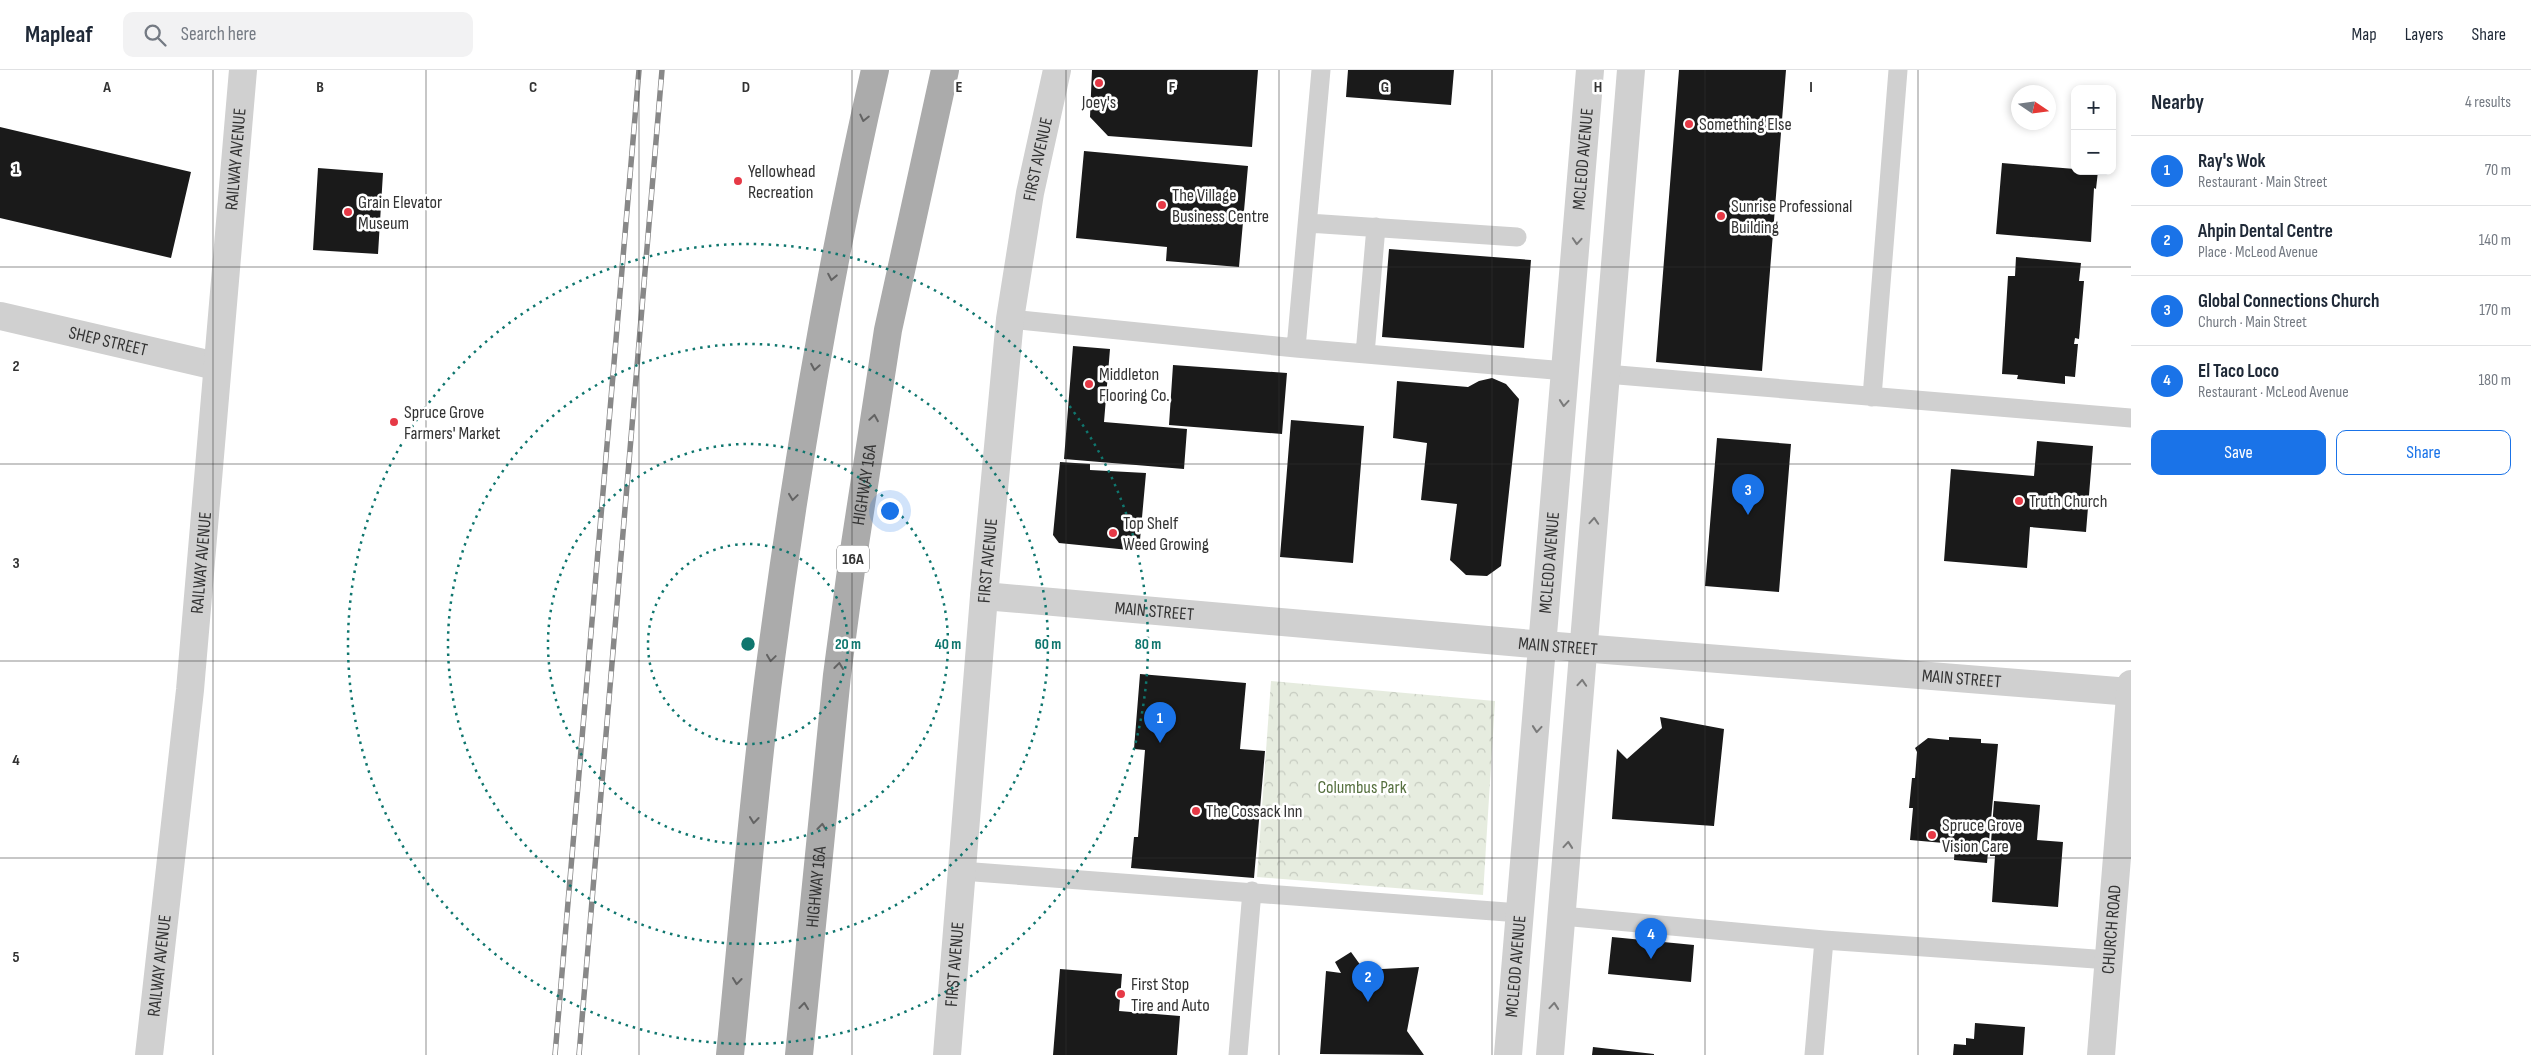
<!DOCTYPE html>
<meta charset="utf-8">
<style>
:root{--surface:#fff;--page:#f2f2f3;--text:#1f2937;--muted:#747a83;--line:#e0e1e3;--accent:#1a73e8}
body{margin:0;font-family:"Sofia Sans Condensed",sans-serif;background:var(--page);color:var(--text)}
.controls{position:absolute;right:15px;top:15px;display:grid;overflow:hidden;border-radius:10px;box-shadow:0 2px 8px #0003}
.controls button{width:45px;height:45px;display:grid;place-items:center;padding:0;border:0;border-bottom:1px solid var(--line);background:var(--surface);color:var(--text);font:25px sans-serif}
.compass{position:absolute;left:2011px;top:15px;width:45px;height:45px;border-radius:50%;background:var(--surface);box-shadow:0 2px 8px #0003;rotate:103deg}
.you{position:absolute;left:889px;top:440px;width:18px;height:18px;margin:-12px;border:4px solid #fff;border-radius:50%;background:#1a73e8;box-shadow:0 0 0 8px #1a73e833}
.badge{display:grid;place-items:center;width:32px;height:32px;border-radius:50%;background:var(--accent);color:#fff;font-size:16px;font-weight:700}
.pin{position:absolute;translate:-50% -41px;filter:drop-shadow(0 1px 2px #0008)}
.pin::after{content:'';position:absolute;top:26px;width:18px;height:15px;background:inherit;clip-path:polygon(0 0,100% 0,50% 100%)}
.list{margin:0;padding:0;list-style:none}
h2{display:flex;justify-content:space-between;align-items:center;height:65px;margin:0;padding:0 20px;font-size:21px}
h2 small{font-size:16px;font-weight:400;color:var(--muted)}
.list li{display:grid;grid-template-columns:32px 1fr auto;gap:15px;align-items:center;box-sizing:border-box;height:70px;padding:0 20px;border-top:1px solid var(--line)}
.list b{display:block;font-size:19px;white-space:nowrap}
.list p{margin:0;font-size:16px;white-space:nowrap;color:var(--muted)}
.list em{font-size:16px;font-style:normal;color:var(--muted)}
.actions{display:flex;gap:10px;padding:15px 20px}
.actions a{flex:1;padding:11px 0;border:1px solid var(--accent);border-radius:10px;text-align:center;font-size:18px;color:var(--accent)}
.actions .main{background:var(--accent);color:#fff}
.icon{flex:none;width:28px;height:28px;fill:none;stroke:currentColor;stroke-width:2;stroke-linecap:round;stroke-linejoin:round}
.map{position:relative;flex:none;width:2131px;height:985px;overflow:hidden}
header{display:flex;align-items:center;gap:30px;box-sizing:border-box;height:70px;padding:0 25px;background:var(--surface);border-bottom:1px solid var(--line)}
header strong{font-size:24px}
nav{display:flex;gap:28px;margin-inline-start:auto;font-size:18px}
.search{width:350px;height:45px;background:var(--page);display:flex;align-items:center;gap:12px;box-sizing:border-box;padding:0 18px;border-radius:10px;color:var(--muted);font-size:19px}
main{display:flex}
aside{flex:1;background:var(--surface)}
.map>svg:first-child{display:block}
</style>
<header>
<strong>Mapleaf</strong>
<div class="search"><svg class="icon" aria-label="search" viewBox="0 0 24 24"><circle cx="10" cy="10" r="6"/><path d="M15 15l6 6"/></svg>Search here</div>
<nav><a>Map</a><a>Layers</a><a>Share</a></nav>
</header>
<main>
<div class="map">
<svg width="2131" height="985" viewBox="0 0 2131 985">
<defs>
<pattern id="forest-crowns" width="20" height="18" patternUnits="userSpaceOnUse" patternTransform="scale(1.25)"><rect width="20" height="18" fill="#e6ecdf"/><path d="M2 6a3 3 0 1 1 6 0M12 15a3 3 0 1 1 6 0" fill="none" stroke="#c6cbc0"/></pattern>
</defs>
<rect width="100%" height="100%" fill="#fff"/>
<!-- forest -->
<path fill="url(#forest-crowns)" d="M1271 611 1495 631 1483 825 1257 807Z"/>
<!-- building -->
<path fill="#1a1a1a" d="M1092 0H1258L1252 77 1108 66 1090 47Z
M1348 0H1454L1451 35 1346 27Z
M1679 0H1786L1762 301 1656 292Z
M0 57 191 102 171 188 0 148Z
M1084 81 1248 96 1239 197 1166 191 1167 177 1076 168Z
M2002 93 2075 99V101H2098L2096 119 2094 118 2091 172 1996 164Z
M318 98 383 103 378 184 313 180Z
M1389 179 1531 190 1524 278 1382 267Z
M2016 187 2081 193 2079 211H2084L2079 269 2075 268 2074 274H2078L2075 307 2065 306V314L2017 309 2018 305 2002 304 2008 206H2015Z
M1073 276 1110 279 1104 352 1187 359 1184 399 1064 389Z
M1173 295 1287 303 1282 364 1169 355Z
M1492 308 1506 314 1519 329 1501 496 1487 506 1466 505 1450 490 1457 434 1421 430 1427 373 1393 368 1397 311 1468 317 1479 311Z
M1291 350 1364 356 1353 493 1280 487Z
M1717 368 1791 374 1779 522 1705 516Z
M2037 371 2093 376 2086 462 2030 457 2027 498 1944 491 1951 399 2034 406Z
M1060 392 1090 394V400L1146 403 1139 481 1059 473 1053 465Z
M1140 604 1246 613 1240 679 1265 681 1254 808 1131 798 1134 767H1138L1145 680 1134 679Z
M1660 647 1724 659 1714 756 1612 749 1617 679 1627 689 1662 658Z
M1949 667 1981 669V673L1998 674 1987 793 1954 790 1955 774 1910 770 1913 738H1909L1912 708H1915L1917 682 1915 678 1928 668 1949 670Z
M1994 731 2040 735 2037 770 2063 772 2058 837 1992 832 1995 786H1990Z
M1612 867 1694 875 1691 912 1608 904Z
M1351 882 1364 900 1419 897 1407 961 1424 985 1320 984 1326 901 1341 903 1335 892Z
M1060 899 1122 904 1119 941 1180 946 1177 985H1053Z
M1975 953 2025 957 2023 985H1953L1954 974 1966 975V968L1974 969Z
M1593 977 1654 984V985H1592Z"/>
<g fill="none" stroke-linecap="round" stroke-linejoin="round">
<!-- service -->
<path stroke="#d0d0d0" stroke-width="19" d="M1308 153 1517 167
M1010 249 1296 278 1566 301
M1296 278 1321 0
M1365 284 1376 157
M1606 304 2131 348
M1872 327 1898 0
M961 801 1520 843
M1562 846 1824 870 2109 890
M1238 985 1252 821
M1814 985 1824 870"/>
<!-- minor -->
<g stroke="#d0d0d0" stroke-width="28">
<path id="s1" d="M0 246 216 296"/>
<path id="s2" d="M984 526 1544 575 2131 622"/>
<path id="s3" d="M149 985 190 620 243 0"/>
<path id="s4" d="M947 985 984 526 1010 249 1030 123 1057 0"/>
<path id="s5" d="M2101 985 2131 614"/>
</g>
<!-- tertiary -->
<g stroke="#d0d0d0" stroke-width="28">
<path id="s6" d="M1508 985 1590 0"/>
<path d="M1550 985 1631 0"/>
</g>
<!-- primary -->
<g stroke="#ababab" stroke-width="28">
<path d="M730 985C743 856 753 725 770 596 796 396 830 197 875 0"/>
<path id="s7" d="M799 985 837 605 851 500 888 260 945 0"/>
</g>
<defs>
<path id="rail" d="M555 985 639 0
M579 985 662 0"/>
</defs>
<!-- rail casing -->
<use href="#rail" stroke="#888" stroke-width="5.5"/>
<!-- rail -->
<use href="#rail" stroke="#fff" stroke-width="4" stroke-dasharray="11" stroke-linecap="butt"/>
</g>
<!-- one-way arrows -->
<defs><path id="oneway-chevron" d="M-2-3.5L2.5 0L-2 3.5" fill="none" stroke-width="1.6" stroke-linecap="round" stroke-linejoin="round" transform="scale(1.25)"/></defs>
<g stroke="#636363">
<use href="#oneway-chevron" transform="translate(864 48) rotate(103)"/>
<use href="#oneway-chevron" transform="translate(832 207) rotate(101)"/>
<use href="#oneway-chevron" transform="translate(815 297) rotate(100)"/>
<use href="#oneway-chevron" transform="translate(874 348) rotate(-81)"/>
<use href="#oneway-chevron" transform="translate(793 427) rotate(98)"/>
<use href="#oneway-chevron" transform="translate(771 588) rotate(98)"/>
<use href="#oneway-chevron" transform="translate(839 596) rotate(-83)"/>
<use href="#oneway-chevron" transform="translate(754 750) rotate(96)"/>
<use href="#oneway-chevron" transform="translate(822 757) rotate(-84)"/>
<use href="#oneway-chevron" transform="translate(737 911) rotate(96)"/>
<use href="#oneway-chevron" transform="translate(804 936) rotate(-84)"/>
</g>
<g stroke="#7a7a7a">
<use href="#oneway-chevron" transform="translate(1577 171) rotate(94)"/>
<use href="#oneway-chevron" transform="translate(1564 333) rotate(95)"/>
<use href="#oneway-chevron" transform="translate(1594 451) rotate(-86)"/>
<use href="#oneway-chevron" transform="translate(1582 613) rotate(-86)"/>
<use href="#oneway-chevron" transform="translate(1537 659) rotate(95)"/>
<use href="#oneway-chevron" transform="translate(1568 775) rotate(-85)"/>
<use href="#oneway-chevron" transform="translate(1554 936) rotate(-85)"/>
</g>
<!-- grid -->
<path fill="none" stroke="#333" stroke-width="1" stroke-opacity="0.55" d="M213 0V985M426 0V985M639 0V985M852 0V985M1066 0V985M1279 0V985M1492 0V985M1705 0V985M1918 0V985M0 197H2131M0 394H2131M0 591H2131M0 788H2131"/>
<!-- distance rings -->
<g fill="none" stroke="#0f766e" stroke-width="2.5" stroke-dasharray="2.5 5">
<circle cx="748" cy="574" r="100"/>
<circle cx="748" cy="574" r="200"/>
<circle cx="748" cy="574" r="300"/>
<circle cx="748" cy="574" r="400"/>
</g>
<!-- markers -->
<g fill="#e63946" stroke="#fff" stroke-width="2">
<circle cx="1099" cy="13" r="5"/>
<circle cx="1689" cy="54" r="5"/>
<circle cx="738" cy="111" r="5"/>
<circle cx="1162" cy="135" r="5"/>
<circle cx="348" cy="142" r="5"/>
<circle cx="1721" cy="146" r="5"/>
<circle cx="1089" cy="314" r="5"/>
<circle cx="394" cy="352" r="5"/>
<circle cx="2019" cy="431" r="5"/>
<circle cx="1113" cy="463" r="5"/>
<circle cx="1196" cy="741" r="5"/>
<circle cx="1932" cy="765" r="5"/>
<circle cx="1121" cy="924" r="5"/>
</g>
<g text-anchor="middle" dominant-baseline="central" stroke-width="5" stroke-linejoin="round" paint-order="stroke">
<!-- shield labels -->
<rect fill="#fff" stroke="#707070" stroke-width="1" x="837" y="475.5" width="32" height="27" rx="4"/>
<g font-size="16" font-weight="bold" fill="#333">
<text x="853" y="489">16A</text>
</g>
<!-- poi labels -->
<g font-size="18" fill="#333" stroke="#fff" text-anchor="start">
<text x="1099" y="32" text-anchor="middle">Joey's</text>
<text x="1699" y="54">Something Else</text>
<text x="748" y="101">Yellowhead<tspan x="748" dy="21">Recreation</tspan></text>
<text x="1172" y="125">The Village<tspan x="1172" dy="21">Business Centre</tspan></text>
<text x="358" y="132">Grain Elevator<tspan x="358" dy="21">Museum</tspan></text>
<text x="1731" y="136">Sunrise Professional<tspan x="1731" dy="21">Building</tspan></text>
<text x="1099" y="304">Middleton<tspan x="1099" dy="21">Flooring Co.</tspan></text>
<text x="404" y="342">Spruce Grove<tspan x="404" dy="21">Farmers' Market</tspan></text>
<text x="2029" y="431">Truth Church</text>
<text x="1123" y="453">Top Shelf<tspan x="1123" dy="21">Weed Growing</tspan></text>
<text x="1206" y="741">The Cossack Inn</text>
<text x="1942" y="755">Spruce Grove<tspan x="1942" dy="21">Vision Care</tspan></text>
<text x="1131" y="914">First Stop<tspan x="1131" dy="21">Tire and Auto</tspan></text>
</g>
<!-- street labels -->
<g font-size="18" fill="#333" stroke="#fff">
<text stroke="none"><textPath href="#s3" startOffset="900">RAILWAY AVENUE</textPath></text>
<text stroke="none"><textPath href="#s4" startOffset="901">FIRST AVENUE</textPath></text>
<text stroke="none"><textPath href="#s6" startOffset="899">MCLEOD AVENUE</textPath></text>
<text stroke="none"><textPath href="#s1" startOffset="111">SHEP STREET</textPath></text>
<text stroke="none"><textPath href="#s7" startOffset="574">HIGHWAY 16A</textPath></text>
<text stroke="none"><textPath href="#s4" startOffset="496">FIRST AVENUE</textPath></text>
<text stroke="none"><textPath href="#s3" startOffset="495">RAILWAY AVENUE</textPath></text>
<text stroke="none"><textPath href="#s6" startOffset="494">MCLEOD AVENUE</textPath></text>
<text stroke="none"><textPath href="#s2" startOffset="171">MAIN STREET</textPath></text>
<text stroke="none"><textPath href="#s2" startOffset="576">MAIN STREET</textPath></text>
<text stroke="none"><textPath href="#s2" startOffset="981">MAIN STREET</textPath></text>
<text stroke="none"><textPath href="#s7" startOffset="169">HIGHWAY 16A</textPath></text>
<text stroke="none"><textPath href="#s5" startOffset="126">CHURCH ROAD</textPath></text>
<text stroke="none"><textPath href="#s4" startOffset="91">FIRST AVENUE</textPath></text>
<text stroke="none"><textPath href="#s3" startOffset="90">RAILWAY AVENUE</textPath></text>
<text stroke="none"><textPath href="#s6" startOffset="89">MCLEOD AVENUE</textPath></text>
</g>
<!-- park labels -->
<g font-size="18" fill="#56703f" stroke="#fff">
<text x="1362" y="717">Columbus Park</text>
</g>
</g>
<g font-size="16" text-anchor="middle" font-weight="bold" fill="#333" stroke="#fff" stroke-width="5" stroke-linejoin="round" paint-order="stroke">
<text x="107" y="22">A</text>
<text x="320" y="22">B</text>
<text x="533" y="22">C</text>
<text x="746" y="22">D</text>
<text x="959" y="22">E</text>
<text x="1172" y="22">F</text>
<text x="1385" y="22">G</text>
<text x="1598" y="22">H</text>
<text x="1811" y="22">I</text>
<text x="16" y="104">1</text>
<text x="16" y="301">2</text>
<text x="16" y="498">3</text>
<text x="16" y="695">4</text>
<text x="16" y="892">5</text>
</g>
<circle cx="748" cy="574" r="8" fill="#0f766e" stroke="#fff" stroke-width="2.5"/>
<g font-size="15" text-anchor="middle" font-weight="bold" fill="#0f766e" stroke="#fff" stroke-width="5" stroke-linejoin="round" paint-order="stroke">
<text x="848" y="579">20 m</text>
<text x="948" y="579">40 m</text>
<text x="1048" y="579">60 m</text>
<text x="1148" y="579">80 m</text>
</g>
</svg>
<div class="controls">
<button>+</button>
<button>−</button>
</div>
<svg class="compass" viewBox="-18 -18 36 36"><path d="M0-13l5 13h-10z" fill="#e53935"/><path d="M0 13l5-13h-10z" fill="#747a83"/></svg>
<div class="you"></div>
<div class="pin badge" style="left:1160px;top:673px">1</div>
<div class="pin badge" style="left:1368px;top:932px">2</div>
<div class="pin badge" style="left:1748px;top:445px">3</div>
<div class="pin badge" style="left:1651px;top:889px">4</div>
</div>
<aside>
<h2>Nearby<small>4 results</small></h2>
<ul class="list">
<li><span class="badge">1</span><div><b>Ray's Wok</b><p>Restaurant · Main Street</p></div><em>70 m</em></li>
<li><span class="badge">2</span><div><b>Ahpin Dental Centre</b><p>Place · McLeod Avenue</p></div><em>140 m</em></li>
<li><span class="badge">3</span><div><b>Global Connections Church</b><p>Church · Main Street</p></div><em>170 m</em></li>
<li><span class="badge">4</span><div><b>El Taco Loco</b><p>Restaurant · McLeod Avenue</p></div><em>180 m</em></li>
</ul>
<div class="actions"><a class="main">Save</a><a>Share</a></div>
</aside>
</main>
